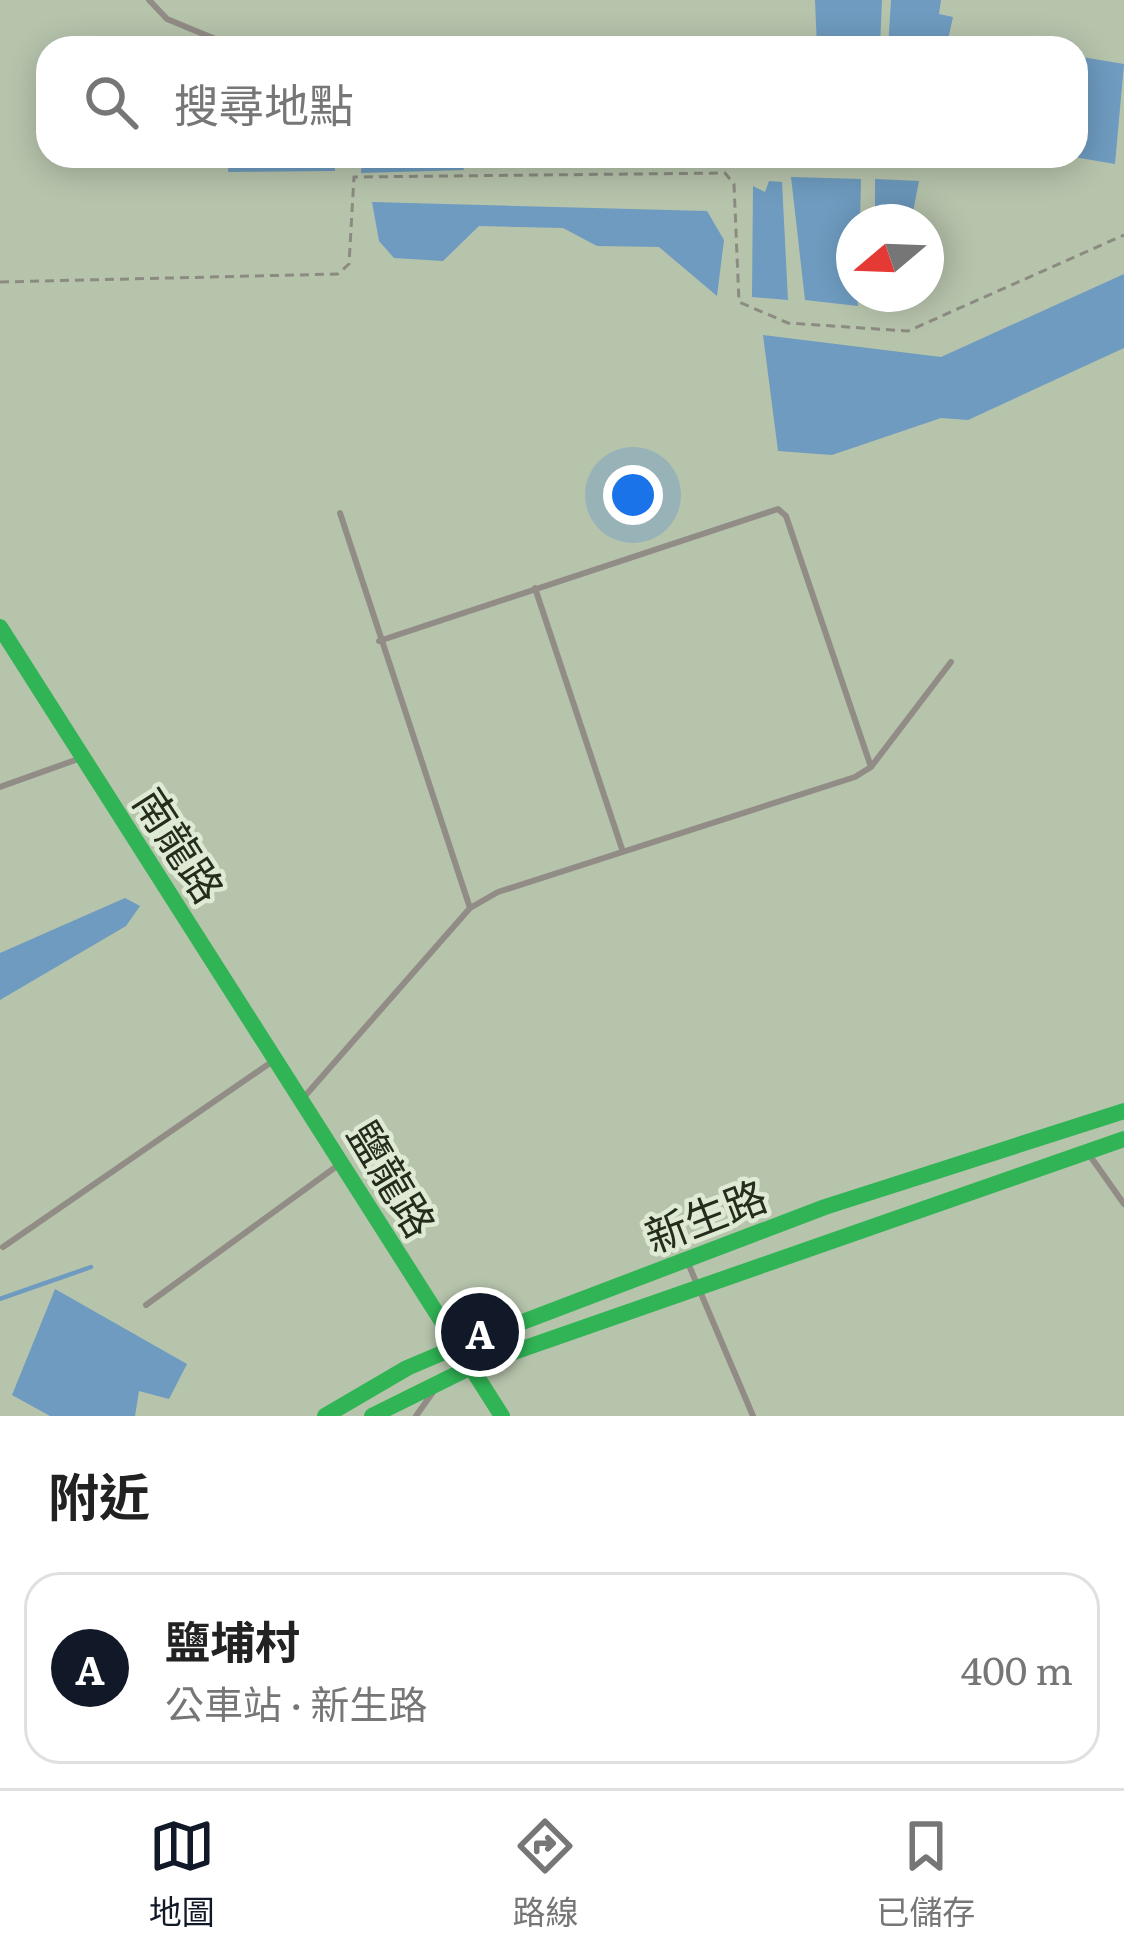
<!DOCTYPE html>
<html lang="zh-TW">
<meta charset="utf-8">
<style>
:root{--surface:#fff;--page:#f2f2f2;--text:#222;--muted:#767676;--line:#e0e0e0;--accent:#111827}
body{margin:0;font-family:Literata,"Noto Sans TC",serif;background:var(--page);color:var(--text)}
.compass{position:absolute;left:836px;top:204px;width:108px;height:108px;border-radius:50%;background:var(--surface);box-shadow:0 6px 30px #0003;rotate:251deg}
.you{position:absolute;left:633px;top:495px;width:42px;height:42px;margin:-30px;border:9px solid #fff;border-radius:50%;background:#1a73e8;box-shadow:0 0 0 18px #1a73e833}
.badge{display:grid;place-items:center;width:78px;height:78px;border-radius:50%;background:var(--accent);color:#fff;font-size:39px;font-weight:700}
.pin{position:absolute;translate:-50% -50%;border:6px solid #fff;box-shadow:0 3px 12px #0006}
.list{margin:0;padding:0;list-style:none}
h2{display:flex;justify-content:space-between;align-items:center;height:156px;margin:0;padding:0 48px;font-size:51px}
h2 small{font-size:39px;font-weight:400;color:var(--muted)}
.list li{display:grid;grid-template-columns:78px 1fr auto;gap:36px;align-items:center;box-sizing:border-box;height:192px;margin:0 24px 24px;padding:0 24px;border:3px solid var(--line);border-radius:36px}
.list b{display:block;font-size:45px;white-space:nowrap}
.list p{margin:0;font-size:39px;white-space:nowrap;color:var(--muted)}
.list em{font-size:39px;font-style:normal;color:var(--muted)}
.icon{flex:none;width:66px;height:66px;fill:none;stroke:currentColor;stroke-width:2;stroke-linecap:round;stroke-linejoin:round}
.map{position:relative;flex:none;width:1124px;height:1416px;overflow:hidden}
.search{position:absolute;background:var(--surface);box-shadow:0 6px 30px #0003;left:36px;right:36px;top:36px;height:132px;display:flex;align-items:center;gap:30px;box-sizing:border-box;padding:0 42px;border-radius:36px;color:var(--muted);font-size:45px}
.sheet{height:372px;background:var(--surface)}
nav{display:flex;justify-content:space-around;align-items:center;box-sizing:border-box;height:168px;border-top:3px solid var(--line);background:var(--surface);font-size:33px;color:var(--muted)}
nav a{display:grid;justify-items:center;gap:6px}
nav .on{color:var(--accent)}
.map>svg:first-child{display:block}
</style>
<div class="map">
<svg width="1124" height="1416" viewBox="0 0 1124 1416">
<rect width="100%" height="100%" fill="#b7c4ac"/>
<!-- water -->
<path fill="#6e9bbf" d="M815 0H882L880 47 817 48Z
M891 0H941L939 14 953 17 946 48H888Z
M1076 56 1124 64 1115 164 1068 156H1076Z
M229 156H349L335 159V171L228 172Z
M362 156H460L464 170 361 173Z
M791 177 861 179 860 222H854L858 306 805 300Z
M875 179 919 181 911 222H875Z
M769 181 782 182 788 300 752 297 753 186 765 192Z
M372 202 707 211 724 240 717 296 659 247 597 246 563 228 479 226 443 261 394 258 379 241Z
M1124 274V348L968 420 941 418 832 455 778 451 763 335 941 357Z
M125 898 140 906 126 926 0 1000V953Z
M55 1289 187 1364 169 1399 139 1391 135 1416H50L12 1395Z"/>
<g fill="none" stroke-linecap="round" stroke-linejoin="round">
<!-- stream -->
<path stroke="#6e9bbf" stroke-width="4.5" d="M0 1299 91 1267"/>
<!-- path -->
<path stroke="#8c8b82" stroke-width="3" stroke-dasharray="9 6" stroke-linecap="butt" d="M0 282 338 274 349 264 354 177 725 173 734 184 739 302 788 323 908 331 1124 235"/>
<!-- lane -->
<path stroke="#928c86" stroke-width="6" d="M149 0 167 19 237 48
M340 513 470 908
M535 588 623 852
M379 641 778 509 786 516 871 767
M0 787 81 758
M305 1096 470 908 498 892 855 777 871 767 951 662
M1088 1153 1124 1204
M3 1247 273 1061
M688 1263 753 1416
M146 1305 337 1166
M416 1416 433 1392"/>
<!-- fast -->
<path stroke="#30b455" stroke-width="16" d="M0 627 502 1416
M325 1416 407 1368 454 1348 825 1207 1124 1111
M372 1416 471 1367 1124 1139"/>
</g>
<g text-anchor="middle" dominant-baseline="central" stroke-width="9" stroke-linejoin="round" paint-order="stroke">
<!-- street labels -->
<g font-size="42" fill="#242d1c" stroke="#deead4">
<text transform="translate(181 844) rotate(57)">南龍路</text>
<text transform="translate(394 1178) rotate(59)">鹽龍路</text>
<text transform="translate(705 1214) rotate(-21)">新生路</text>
</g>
</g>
</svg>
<svg class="compass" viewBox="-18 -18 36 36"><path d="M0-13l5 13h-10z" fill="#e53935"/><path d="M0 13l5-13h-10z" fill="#767676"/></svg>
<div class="you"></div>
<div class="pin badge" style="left:480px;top:1332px">A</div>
<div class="search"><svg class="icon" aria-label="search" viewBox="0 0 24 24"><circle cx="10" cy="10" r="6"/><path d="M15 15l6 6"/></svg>搜尋地點</div>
</div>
<section class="sheet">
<h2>附近<small></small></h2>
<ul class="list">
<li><span class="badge">A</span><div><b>鹽埔村</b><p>公車站 · 新生路</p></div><em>400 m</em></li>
</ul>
</section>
<nav>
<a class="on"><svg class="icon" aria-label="map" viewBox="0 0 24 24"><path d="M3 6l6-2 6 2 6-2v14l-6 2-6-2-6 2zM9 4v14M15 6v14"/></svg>地圖</a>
<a><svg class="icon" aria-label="directions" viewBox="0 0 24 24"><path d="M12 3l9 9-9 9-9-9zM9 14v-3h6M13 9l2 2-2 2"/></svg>路線</a>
<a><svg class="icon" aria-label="saved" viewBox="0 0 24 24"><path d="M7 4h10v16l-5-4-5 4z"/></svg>已儲存</a>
</nav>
